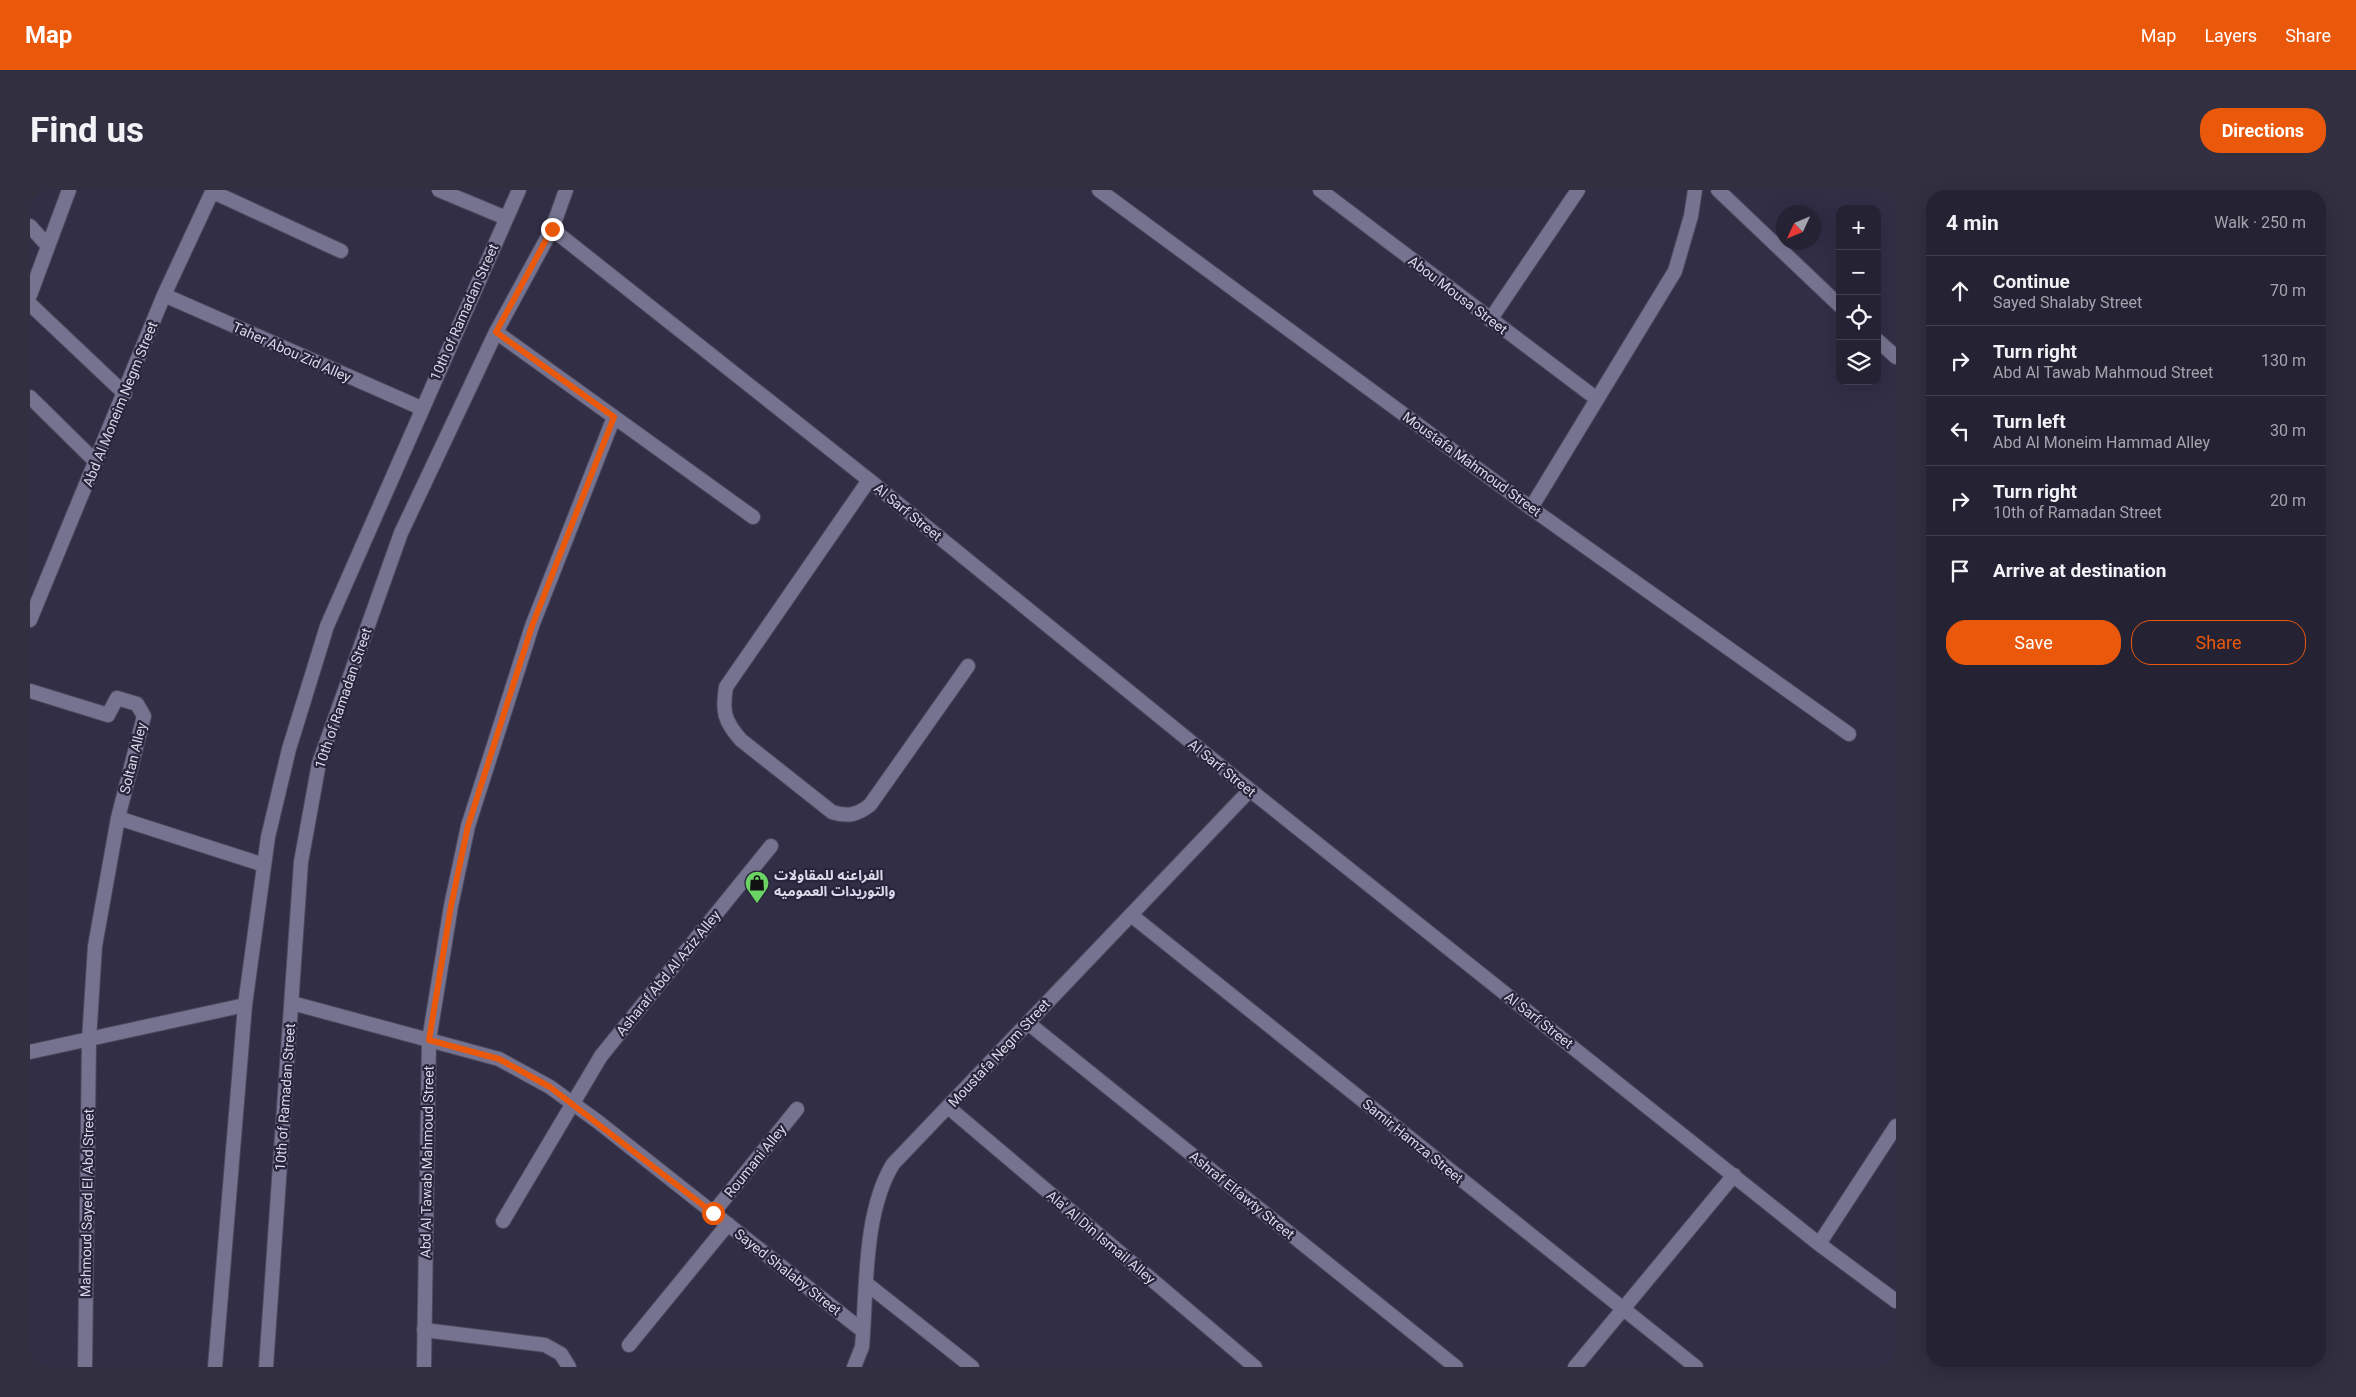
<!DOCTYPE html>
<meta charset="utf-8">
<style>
:root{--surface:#252234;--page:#312f40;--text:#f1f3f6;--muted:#a3a4ac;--line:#423f4f;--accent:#ea580c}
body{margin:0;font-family:Roboto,"Noto Sans Arabic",sans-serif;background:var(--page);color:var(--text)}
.controls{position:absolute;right:15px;top:15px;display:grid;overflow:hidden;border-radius:10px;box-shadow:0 5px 20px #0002}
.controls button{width:45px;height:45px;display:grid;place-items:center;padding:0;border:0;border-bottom:1px solid var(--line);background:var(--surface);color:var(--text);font:25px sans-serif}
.compass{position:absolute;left:1746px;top:15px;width:45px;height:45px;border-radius:50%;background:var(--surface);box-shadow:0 5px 20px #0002;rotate:226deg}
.stop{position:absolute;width:15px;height:15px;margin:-11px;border:4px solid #ea580c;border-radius:50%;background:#fff}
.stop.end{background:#ea580c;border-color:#fff;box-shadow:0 1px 5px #0008}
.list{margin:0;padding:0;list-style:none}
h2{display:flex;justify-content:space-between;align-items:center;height:65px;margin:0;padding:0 20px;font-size:21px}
h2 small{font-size:16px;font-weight:400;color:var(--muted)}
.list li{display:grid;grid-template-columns:32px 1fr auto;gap:15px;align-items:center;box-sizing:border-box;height:70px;padding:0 20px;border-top:1px solid var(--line)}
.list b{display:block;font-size:19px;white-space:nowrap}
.list p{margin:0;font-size:16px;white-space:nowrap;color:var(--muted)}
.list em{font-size:16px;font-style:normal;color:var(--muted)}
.actions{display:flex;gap:10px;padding:15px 20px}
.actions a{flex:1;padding:11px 0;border:1px solid var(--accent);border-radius:20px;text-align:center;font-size:18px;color:var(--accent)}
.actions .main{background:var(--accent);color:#fff}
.icon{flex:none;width:28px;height:28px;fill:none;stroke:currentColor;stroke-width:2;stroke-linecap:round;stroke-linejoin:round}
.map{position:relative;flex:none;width:1866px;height:1177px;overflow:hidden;border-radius:20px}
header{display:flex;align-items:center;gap:30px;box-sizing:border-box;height:70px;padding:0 25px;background:var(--accent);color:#fff}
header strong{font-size:24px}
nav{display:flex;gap:28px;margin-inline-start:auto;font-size:18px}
.intro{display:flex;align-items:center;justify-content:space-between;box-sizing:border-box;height:120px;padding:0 30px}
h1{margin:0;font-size:35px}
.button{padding:12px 22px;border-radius:20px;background:var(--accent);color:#fff;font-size:18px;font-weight:700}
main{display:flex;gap:30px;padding:0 30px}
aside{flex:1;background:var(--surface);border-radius:20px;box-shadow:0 5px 20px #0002}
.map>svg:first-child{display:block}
</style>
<header>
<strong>Map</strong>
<nav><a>Map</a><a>Layers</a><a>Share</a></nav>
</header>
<div class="intro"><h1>Find us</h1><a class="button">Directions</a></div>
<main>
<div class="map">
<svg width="1866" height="1177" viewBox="0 0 1866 1177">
<rect width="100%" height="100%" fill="#312e46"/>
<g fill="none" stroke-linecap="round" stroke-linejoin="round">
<defs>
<path id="service" d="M839 290 696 497C692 521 694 531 711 550L802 622C818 627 827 625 840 615L938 476
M394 1140 515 1155 531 1164 539 1177"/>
<path id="minor" d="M409 0 476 28
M1069 0 1501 318 1819 544
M1290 0 1567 209
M1688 0 1810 116
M183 2 311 61
M0 36 17 55
M522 39 839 290 1220 600 1789 1054 1866 1111
M0 105 39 0
M134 105 391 218
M0 114 95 204
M1460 130 1548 0
M466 142 723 327
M1847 150 1866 167
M0 207 66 272
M1501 318 1645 81 1661 26 1665 0
M0 430 134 105 183 0
M0 501 78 525 87 508 107 514 114 526 88 628 65 756 59 850 55 1177
M88 628 234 675
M1101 725 1666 1177
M262 813 469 869 520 897 567 931 833 1141
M998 833 1426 1177
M0 862 215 815
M918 917 1225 1177
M683 1023 767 919
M473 1031 571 866 741 656
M1789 1054 1866 936
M837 1094 942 1177
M599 1155 698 1034
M394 1177 399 850 421 716 438 636 502 436 584 227
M824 1177 832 1157C837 1100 833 1023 863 974L1220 600
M1545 1177 1704 985"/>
<path id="secondary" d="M185 1177 215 815 238 647 259 559 297 436 489 0
M236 1177 271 672 289 573 371 343 466 142 522 39 536 0"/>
</defs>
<!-- service casing -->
<use href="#service" stroke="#4b495d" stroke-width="16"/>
<!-- minor casing -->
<use href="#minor" stroke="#4b495d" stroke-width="16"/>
<!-- secondary casing -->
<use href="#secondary" stroke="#4b495d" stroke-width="16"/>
<!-- service -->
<use href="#service" stroke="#75738f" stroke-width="14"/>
<!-- minor -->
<use href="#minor" stroke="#75738f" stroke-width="14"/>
<!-- secondary -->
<use href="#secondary" stroke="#75738f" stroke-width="14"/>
</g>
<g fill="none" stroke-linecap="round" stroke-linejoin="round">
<!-- route -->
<path stroke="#ea580c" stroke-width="6" d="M522 39 466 142 584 227 502 436 438 636 421 716 399 850 469 869 520 897 683 1023"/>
</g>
<!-- icons -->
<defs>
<symbol id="shop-pin" viewBox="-11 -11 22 30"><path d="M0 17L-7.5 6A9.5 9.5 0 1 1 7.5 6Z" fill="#6bd363" stroke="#27243b"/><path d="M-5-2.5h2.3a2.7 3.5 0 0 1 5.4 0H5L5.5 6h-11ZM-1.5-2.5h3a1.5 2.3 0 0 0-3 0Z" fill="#111"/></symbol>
</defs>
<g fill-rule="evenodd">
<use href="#shop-pin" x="713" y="679" width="28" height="38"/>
</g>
<g text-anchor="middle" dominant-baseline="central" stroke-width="4.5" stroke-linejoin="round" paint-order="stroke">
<!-- street labels -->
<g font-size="14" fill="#dad9e9" stroke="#27243b">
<text transform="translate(1428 105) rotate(37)">Abou Mousa Street</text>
<text transform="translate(434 122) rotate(-66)">10th of Ramadan Street</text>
<text transform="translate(262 162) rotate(24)">Taher Abou Zid Alley</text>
<text transform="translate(90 214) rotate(-68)">Abd Al Moneim Negm Street</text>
<text transform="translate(1442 274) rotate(36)">Moustafa Mahmoud Street</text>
<text transform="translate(878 322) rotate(39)">Al Sarf Street</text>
<text transform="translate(313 508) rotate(-71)">10th of Ramadan Street</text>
<text transform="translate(103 568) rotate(-76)">Soltan Alley</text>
<text transform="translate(1192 578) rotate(39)">Al Sarf Street</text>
<text transform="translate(638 783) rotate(-51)">Asharaf Abd Al Aziz Alley</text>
<text transform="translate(1509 830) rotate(38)">Al Sarf Street</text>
<text transform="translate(969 863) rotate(-47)">Moustafa Negm Street</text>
<text transform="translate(255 907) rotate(-86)">10th of Ramadan Street</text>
<text transform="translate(1383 951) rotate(39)">Samir Hamza Street</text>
<text transform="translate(725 971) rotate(-51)">Roumani Alley</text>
<text transform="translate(397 972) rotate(-89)">Abd Al Tawab Mahmoud Street</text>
<text transform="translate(1212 1005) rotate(39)">Ashraf Elfawty Street</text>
<text transform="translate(57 1013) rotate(-89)">Mahmoud Sayed El Abd Street</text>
<text transform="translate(1071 1047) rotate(40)">Ala' Al Din Ismail Alley</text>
<text transform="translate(758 1082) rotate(38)">Sayed Shalaby Street</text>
</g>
<!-- poi labels -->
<g font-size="14" font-weight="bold" fill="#dad9e9" stroke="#27243b" text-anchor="start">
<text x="744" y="685">الفراعنه للمقاولات<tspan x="744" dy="16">والتوريدات العموميه</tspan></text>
</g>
</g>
</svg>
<div class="controls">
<button>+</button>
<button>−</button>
<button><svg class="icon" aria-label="locate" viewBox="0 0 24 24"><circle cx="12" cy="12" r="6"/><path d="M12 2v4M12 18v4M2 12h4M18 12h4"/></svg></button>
<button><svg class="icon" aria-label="layers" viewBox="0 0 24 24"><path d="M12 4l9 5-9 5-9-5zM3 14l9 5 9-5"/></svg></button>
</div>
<svg class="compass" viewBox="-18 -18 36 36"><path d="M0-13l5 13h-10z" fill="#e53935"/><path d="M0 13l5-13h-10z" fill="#a3a4ac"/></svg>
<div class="stop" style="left:683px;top:1023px"></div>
<div class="stop end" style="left:522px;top:39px"></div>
</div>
<aside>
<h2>4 min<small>Walk · 250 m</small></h2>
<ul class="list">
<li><svg class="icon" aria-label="ahead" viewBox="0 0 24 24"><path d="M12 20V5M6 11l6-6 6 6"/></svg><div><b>Continue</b><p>Sayed Shalaby Street</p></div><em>70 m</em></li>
<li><svg class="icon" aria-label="right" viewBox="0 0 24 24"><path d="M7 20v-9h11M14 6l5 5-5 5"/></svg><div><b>Turn right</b><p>Abd Al Tawab Mahmoud Street</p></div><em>130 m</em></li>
<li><svg class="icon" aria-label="left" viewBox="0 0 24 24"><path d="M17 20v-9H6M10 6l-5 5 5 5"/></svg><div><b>Turn left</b><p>Abd Al Moneim Hammad Alley</p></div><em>30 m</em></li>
<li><svg class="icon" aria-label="right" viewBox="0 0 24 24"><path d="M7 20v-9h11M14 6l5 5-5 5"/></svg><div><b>Turn right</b><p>10th of Ramadan Street</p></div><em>20 m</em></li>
<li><svg class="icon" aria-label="arrive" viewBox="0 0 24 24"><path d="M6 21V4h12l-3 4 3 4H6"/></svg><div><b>Arrive at destination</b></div></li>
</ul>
<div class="actions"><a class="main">Save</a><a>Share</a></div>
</aside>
</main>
